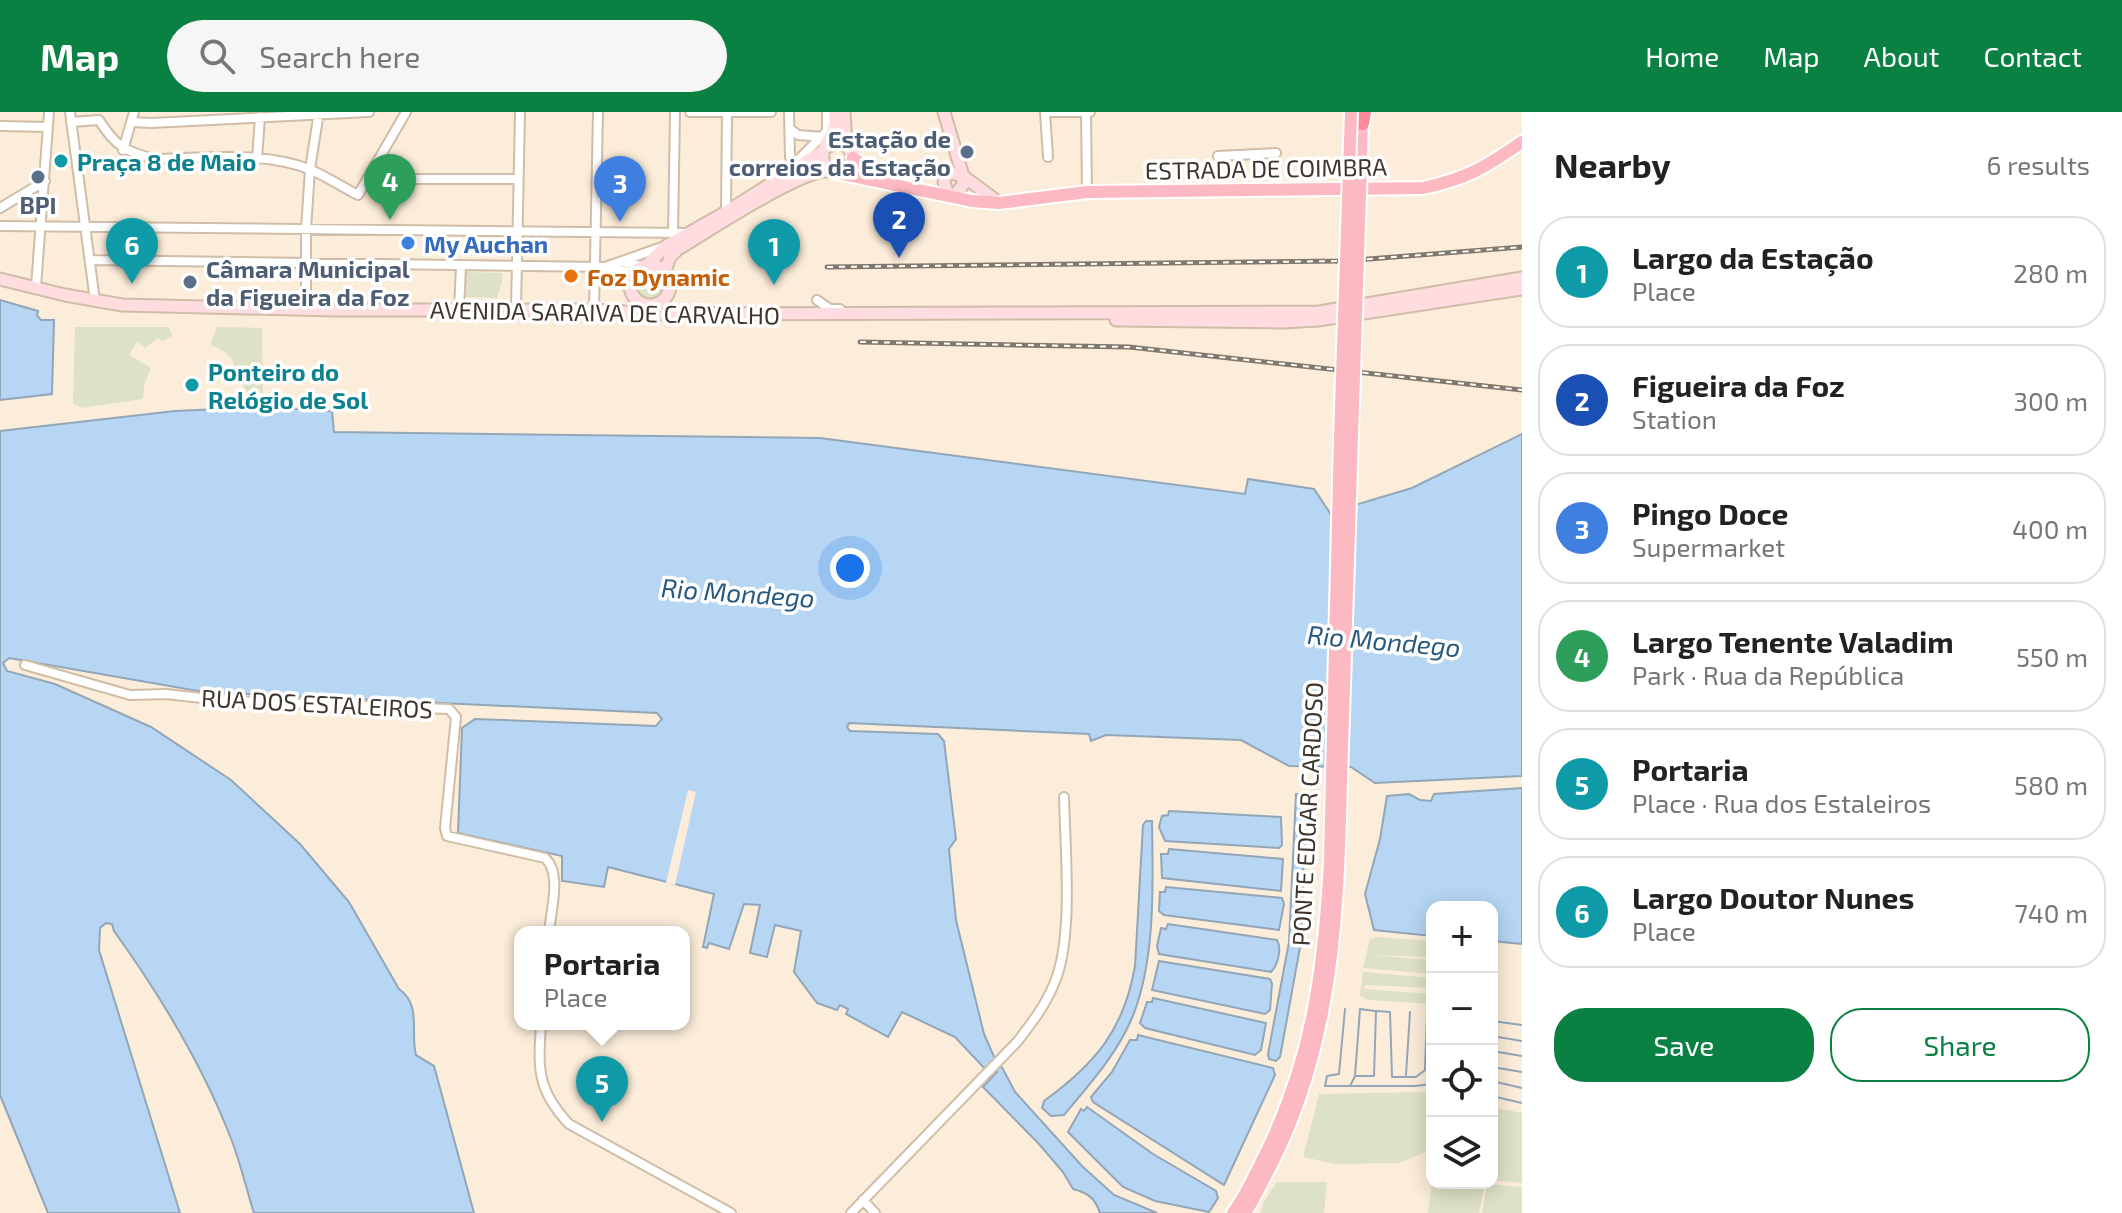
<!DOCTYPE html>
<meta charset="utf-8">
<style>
:root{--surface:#fff;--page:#f6f6f6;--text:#222;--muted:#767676;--line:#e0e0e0;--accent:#0b8043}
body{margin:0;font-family:"Exo 2",sans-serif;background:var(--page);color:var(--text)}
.controls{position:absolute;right:24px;bottom:24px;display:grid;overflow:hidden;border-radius:16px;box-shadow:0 4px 20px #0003}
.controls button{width:72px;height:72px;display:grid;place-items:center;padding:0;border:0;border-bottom:2px solid var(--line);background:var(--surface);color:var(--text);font:40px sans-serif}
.you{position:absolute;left:850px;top:456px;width:28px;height:28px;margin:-20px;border:6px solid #fff;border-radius:50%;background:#1a73e8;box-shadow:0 0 0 12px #1a73e833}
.badge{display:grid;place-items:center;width:52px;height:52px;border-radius:50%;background:var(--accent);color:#fff;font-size:26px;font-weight:700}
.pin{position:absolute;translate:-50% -66px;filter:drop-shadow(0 2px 4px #0008)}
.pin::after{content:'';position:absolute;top:42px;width:28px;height:24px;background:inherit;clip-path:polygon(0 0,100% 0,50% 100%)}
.popup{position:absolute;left:514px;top:814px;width:176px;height:104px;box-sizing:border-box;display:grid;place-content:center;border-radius:16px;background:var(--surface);filter:drop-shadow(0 2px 6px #0005);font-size:26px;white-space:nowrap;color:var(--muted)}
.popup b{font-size:30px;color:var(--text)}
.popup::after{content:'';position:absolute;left:50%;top:100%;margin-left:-16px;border:16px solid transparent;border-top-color:var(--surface)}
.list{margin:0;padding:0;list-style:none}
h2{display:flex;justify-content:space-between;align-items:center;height:104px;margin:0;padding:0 32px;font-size:34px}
h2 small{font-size:26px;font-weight:400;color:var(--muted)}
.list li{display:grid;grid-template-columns:52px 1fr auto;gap:24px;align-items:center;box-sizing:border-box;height:112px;margin:0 16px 16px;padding:0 16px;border:2px solid var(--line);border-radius:32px}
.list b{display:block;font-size:30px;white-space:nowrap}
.list p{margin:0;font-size:26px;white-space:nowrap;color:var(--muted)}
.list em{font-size:26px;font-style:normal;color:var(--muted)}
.actions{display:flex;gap:16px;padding:24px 32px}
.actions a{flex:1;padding:18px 0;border:2px solid var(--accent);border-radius:32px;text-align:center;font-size:28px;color:var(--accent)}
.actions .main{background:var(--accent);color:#fff}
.icon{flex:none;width:44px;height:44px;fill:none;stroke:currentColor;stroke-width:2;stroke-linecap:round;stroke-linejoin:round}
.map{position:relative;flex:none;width:1522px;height:1101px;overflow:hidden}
header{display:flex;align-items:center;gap:48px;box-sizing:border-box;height:112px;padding:0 40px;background:var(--accent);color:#fff}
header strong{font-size:38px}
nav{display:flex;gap:44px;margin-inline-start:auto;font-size:28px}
.search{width:560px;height:72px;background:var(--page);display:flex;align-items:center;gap:20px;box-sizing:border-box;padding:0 28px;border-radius:44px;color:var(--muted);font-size:30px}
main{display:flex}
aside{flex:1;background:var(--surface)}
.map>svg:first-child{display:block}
</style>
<header>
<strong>Map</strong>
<div class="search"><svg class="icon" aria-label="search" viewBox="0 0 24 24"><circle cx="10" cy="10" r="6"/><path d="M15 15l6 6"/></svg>Search here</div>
<nav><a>Home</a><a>Map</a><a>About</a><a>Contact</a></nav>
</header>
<main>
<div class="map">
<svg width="1522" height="1101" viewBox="0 0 1522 1101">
<rect width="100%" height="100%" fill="#fcedda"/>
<!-- green -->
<path fill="#dde2c7" d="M637 172a14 14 0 1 1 28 0a14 14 0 1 1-28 0Z
M466 160 502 161V170L497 186 466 185Z
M75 215H169L172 224 162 229 158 226 145 236 137 230 129 243 151 256 144 273 143 287 82 296 73 291Z
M217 215 262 216 263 281H248C233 262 241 243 210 233Z
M1377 825 1432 829V845L1373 843 1432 848V862L1363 856 1370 827Z
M1363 860 1432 866V876L1365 873 1364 877 1432 882V892L1368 888 1360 884Z
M1420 980 1432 983 1425 1040 1400 1051 1335 1052 1303 1045 1319 982Z
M1492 995 1522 1001V1071L1492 1068Z
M1277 1070H1327L1324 1101H1260L1263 1091Z
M1432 1071H1485L1479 1101H1428Z
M1487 1072 1522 1075V1101H1482Z"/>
<!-- water -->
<path fill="#b6d6f3" stroke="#92a6b8" stroke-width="2" d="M0 188 38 199 37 203 41 208H54L52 282 0 288Z
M264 295 332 299 334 320 820 326 1245 382 1248 367 1314 377 1334 407 1347 405 1358 392 1412 376 1522 322V664L1375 671 1351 655 1289 654 1241 628 1106 623 1091 629 1089 622 849 611 847 615 850 619 938 622 944 629 956 727 949 737 956 808 984 922 995 947 1003 957 1015 980 1082 1054 1114 1083 1157 1101H1100C1095 1086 1088 1081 1073 1077L1063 1060 1039 1032 983 975 997 960 991 952 985 957 955 925 902 900 888 925 846 902 848 897 840 893 837 898 817 891 794 860 801 819 775 813 767 845 750 841 760 793 744 792 729 837 709 831 707 836 703 835 714 782 608 755 604 775 562 769V744L458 721 462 616 475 607 656 614 662 607 657 601 204 580 9 546 3 551 7 559 55 572 151 615 231 668 300 732 349 790 399 877C422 893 410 921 416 943L434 954 474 1101H254C246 1076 240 1049 230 1024 201 950 160 883 114 819L112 812 106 811 100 816 99 838 180 1101H48L0 983V319L175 299Z
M1522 676V832L1492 829V795H1432V824L1374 818 1365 782 1380 727 1387 684 1409 682 1420 688 1431 689 1434 682Z
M1296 682 1306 683 1301 830 1280 945 1276 949 1269 947 1268 942 1289 830Z
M1169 699 1281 705 1282 733 1279 736 1165 729 1159 715 1162 704 1168 703Z
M1146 709H1152C1153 771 1156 848 1132 906 1117 942 1089 973 1064 1003L1051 1004 1042 996 1044 989C1095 952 1124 918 1135 854L1143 713Z
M1169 737 1283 747 1281 779 1162 766 1161 742H1168Z
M1166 775 1282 786 1284 792 1279 818 1164 803 1159 799 1160 780H1165Z
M1168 812 1277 828C1282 836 1278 853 1271 860L1159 842 1157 834 1161 816 1166 817Z
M1159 849 1270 867 1272 872 1270 898 1265 902 1152 878Z
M1153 886 1266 911 1261 938 1255 943 1145 916 1140 911 1147 890H1152Z
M1138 923 1273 956 1275 963 1224 1073 1093 990 1091 985 1112 960 1130 928H1137Z
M1087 995 1153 1042 1216 1079 1218 1086 1209 1100 1155 1089 1123 1075 1068 1020 1081 997 1084 999Z"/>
<!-- pier -->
<path fill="#fcedda" d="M688 678 696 680 675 773 666 771Z"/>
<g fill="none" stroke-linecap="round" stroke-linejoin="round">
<!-- stream -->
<path stroke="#92a6b8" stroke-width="2" d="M1345 897 1339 962 1327 964 1325 974H1415L1432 972
M1492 909 1522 913
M1492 924 1522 929
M1492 939 1522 944
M1492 955 1522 960
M1406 963 1410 900
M1355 964H1374L1376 899 1390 900 1392 965H1416L1425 958 1427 902H1432
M1492 969 1522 976
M1350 974 1355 964 1360 897 1375 899
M1492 984 1522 991"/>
<defs>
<path id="street" d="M70 0 95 189
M690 0H771
M789 0 790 45
M1045 0 1048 45
M1046 0H1090
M1086 0 1087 80
M71 10 99 8C115 34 126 40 155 47 205 46 261 39 309 57 326 64 342 75 358 83L406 0
M132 10 151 11 369 0
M0 14 47 15
M790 17 798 23 823 25
M123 38 134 0
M1218 44 1276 41
M257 47 260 5
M792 54 827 19V0
M371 63 379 67H518
M0 96 45 69
M726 100 727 0
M0 114 688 121
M673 121 675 0
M90 148 605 155 662 135
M623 150 641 154
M609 156 634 161
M36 175 49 0
M817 188 830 197H840
M306 197V118L310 57 319 0
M516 197 520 0
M459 199 461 154
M594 199 598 0
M25 553 130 583 166 582 228 589 449 597 456 605 445 716 447 724 545 746C562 761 551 798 549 820
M541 912C538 957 537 978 569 1012L731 1101
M863 1088 875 1101
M851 1101 1017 930C1031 912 1045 894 1054 872 1074 827 1065 736 1064 685"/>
<path id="secondary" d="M844 0 846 33
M944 0 963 64 998 90
M823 39V51L828 59 842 61 849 56 853 43 846 33 836 31 827 35
M946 77 944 70 946 63 951 61 963 64V73L957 80
M648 152 666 134 726 100 823 39 835 14V0
M630 173a20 20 0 1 1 40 0a20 20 0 1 1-40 0Z
M665 159 670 145 678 137C707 120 800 58 828 59
M0 167 65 183 122 193 335 198H579L620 199 634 202 1319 200 1522 166
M1116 208 1283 210 1318 208 1522 177"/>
<path id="primary" d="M853 46 877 62 891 66
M1361 53 1362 4
M837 61 972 89 999 91 1087 80 1423 76C1466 67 1486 55 1522 30
M1233 1101C1244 1086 1252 1069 1260 1053 1312 953 1324 860 1330 750L1340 325
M1245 1101C1255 1086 1262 1069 1271 1053 1339 919 1338 779 1342 633 1346 530 1348 427 1352 323"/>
<path id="highway" d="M1362 11 1364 0"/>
</defs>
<!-- street casing -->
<use href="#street" stroke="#d0bda7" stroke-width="12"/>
<!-- secondary casing -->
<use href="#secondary" stroke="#d0bda7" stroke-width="15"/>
<!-- primary casing -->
<use href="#primary" stroke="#fff" stroke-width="16"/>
<!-- highway casing -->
<use href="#highway" stroke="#fff" stroke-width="18"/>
<!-- street -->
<use href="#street" stroke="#fff" stroke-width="8"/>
<!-- secondary -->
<use href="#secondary" stroke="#fedce0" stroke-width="11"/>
<!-- primary -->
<use href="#primary" stroke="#fdb9c1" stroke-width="12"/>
<!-- highway -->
<use href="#highway" stroke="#fc8a98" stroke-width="14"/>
<defs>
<path id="rail" d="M827 155 1343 149 1522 135
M860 230 1129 235 1522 278"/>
</defs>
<!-- rail casing -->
<use href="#rail" stroke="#82786b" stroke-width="5"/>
<!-- rail -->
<use href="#rail" stroke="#fff" stroke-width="2" stroke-dasharray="6" stroke-linecap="butt"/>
<defs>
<path id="primary-bridge" d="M1352 323 1361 53
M1340 325 1351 0"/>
</defs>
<!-- primary-bridge casing -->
<use href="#primary-bridge" stroke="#fff" stroke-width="16" stroke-linecap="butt"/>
<!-- primary-bridge -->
<use href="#primary-bridge" stroke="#fdb9c1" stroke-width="12"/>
</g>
<!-- markers -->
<g fill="#5c6f8a" stroke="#fff" stroke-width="3">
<circle cx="967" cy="40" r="8"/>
<circle cx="38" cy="65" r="8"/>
<circle cx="190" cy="170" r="8"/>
</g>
<g fill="#0f9aa8" stroke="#fff" stroke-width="3">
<circle cx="61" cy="49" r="8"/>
<circle cx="192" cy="273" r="8"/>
</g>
<circle fill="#3f7fe0" stroke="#fff" stroke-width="3" cx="408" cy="131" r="8"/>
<circle fill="#e8710a" stroke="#fff" stroke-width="3" cx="571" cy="164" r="8"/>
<g text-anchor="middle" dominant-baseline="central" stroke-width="7" stroke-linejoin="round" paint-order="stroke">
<!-- service labels -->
<g font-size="24" font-weight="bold" fill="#4e5e75" stroke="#fff" text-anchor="end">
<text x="951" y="26">Estação de<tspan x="951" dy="28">correios da Estação</tspan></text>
<text x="38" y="92" text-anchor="middle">BPI</text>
<text x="206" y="156" text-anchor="start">Câmara Municipal<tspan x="206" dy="28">da Figueira da Foz</tspan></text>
</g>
<!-- culture labels -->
<g font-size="24" font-weight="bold" fill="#0d838f" stroke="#fff" text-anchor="start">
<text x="77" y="49">Praça 8 de Maio</text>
<text x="208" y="259">Ponteiro do<tspan x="208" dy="28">Relógio de Sol</tspan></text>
</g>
<!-- street labels -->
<g font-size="24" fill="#3e362d" stroke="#fff">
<text transform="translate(1266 56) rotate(-1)">ESTRADA DE COIMBRA</text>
<text transform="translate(605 200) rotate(1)">AVENIDA SARAIVA DE CARVALHO</text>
<text transform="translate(317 591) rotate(3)">RUA DOS ESTALEIROS</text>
<text transform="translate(1307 702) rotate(-87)">PONTE EDGAR CARDOSO</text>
</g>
<!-- shop labels -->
<g font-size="24" font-weight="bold" fill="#366cbe" stroke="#fff" text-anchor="start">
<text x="424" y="131">My Auchan</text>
</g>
<!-- food labels -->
<g font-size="24" font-weight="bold" fill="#c56008" stroke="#fff" text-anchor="start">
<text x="587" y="164">Foz Dynamic</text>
</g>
<!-- water labels -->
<g font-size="26" font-style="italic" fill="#285980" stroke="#fff">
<text transform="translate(738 480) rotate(4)">Rio Mondego</text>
<text transform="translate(1384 528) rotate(5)">Rio Mondego</text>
</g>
</g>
</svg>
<div class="controls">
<button>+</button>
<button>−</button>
<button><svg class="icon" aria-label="locate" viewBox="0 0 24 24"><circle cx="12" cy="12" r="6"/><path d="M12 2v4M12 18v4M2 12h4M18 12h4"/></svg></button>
<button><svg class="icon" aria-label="layers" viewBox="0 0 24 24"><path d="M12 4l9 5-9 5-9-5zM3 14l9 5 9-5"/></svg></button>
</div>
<div class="you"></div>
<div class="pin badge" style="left:774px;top:173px;background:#0f9aa8">1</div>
<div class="pin badge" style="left:899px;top:146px;background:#1a4fb4">2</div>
<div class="pin badge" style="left:620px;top:110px;background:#3f7fe0">3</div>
<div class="pin badge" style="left:390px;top:108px;background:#2e9e5b">4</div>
<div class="pin badge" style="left:602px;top:1010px;background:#0f9aa8">5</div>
<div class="popup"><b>Portaria</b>Place</div>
<div class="pin badge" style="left:132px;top:172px;background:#0f9aa8">6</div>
</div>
<aside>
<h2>Nearby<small>6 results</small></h2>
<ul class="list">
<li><span class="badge" style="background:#0f9aa8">1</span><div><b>Largo da Estação</b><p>Place</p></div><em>280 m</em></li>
<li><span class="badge" style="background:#1a4fb4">2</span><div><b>Figueira da Foz</b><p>Station</p></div><em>300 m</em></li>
<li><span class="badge" style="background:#3f7fe0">3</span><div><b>Pingo Doce</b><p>Supermarket</p></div><em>400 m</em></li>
<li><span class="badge" style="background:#2e9e5b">4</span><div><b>Largo Tenente Valadim</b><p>Park · Rua da República</p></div><em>550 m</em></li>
<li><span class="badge" style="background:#0f9aa8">5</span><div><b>Portaria</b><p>Place · Rua dos Estaleiros</p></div><em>580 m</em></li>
<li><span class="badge" style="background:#0f9aa8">6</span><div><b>Largo Doutor Nunes</b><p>Place</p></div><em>740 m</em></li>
</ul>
<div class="actions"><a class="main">Save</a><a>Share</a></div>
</aside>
</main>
